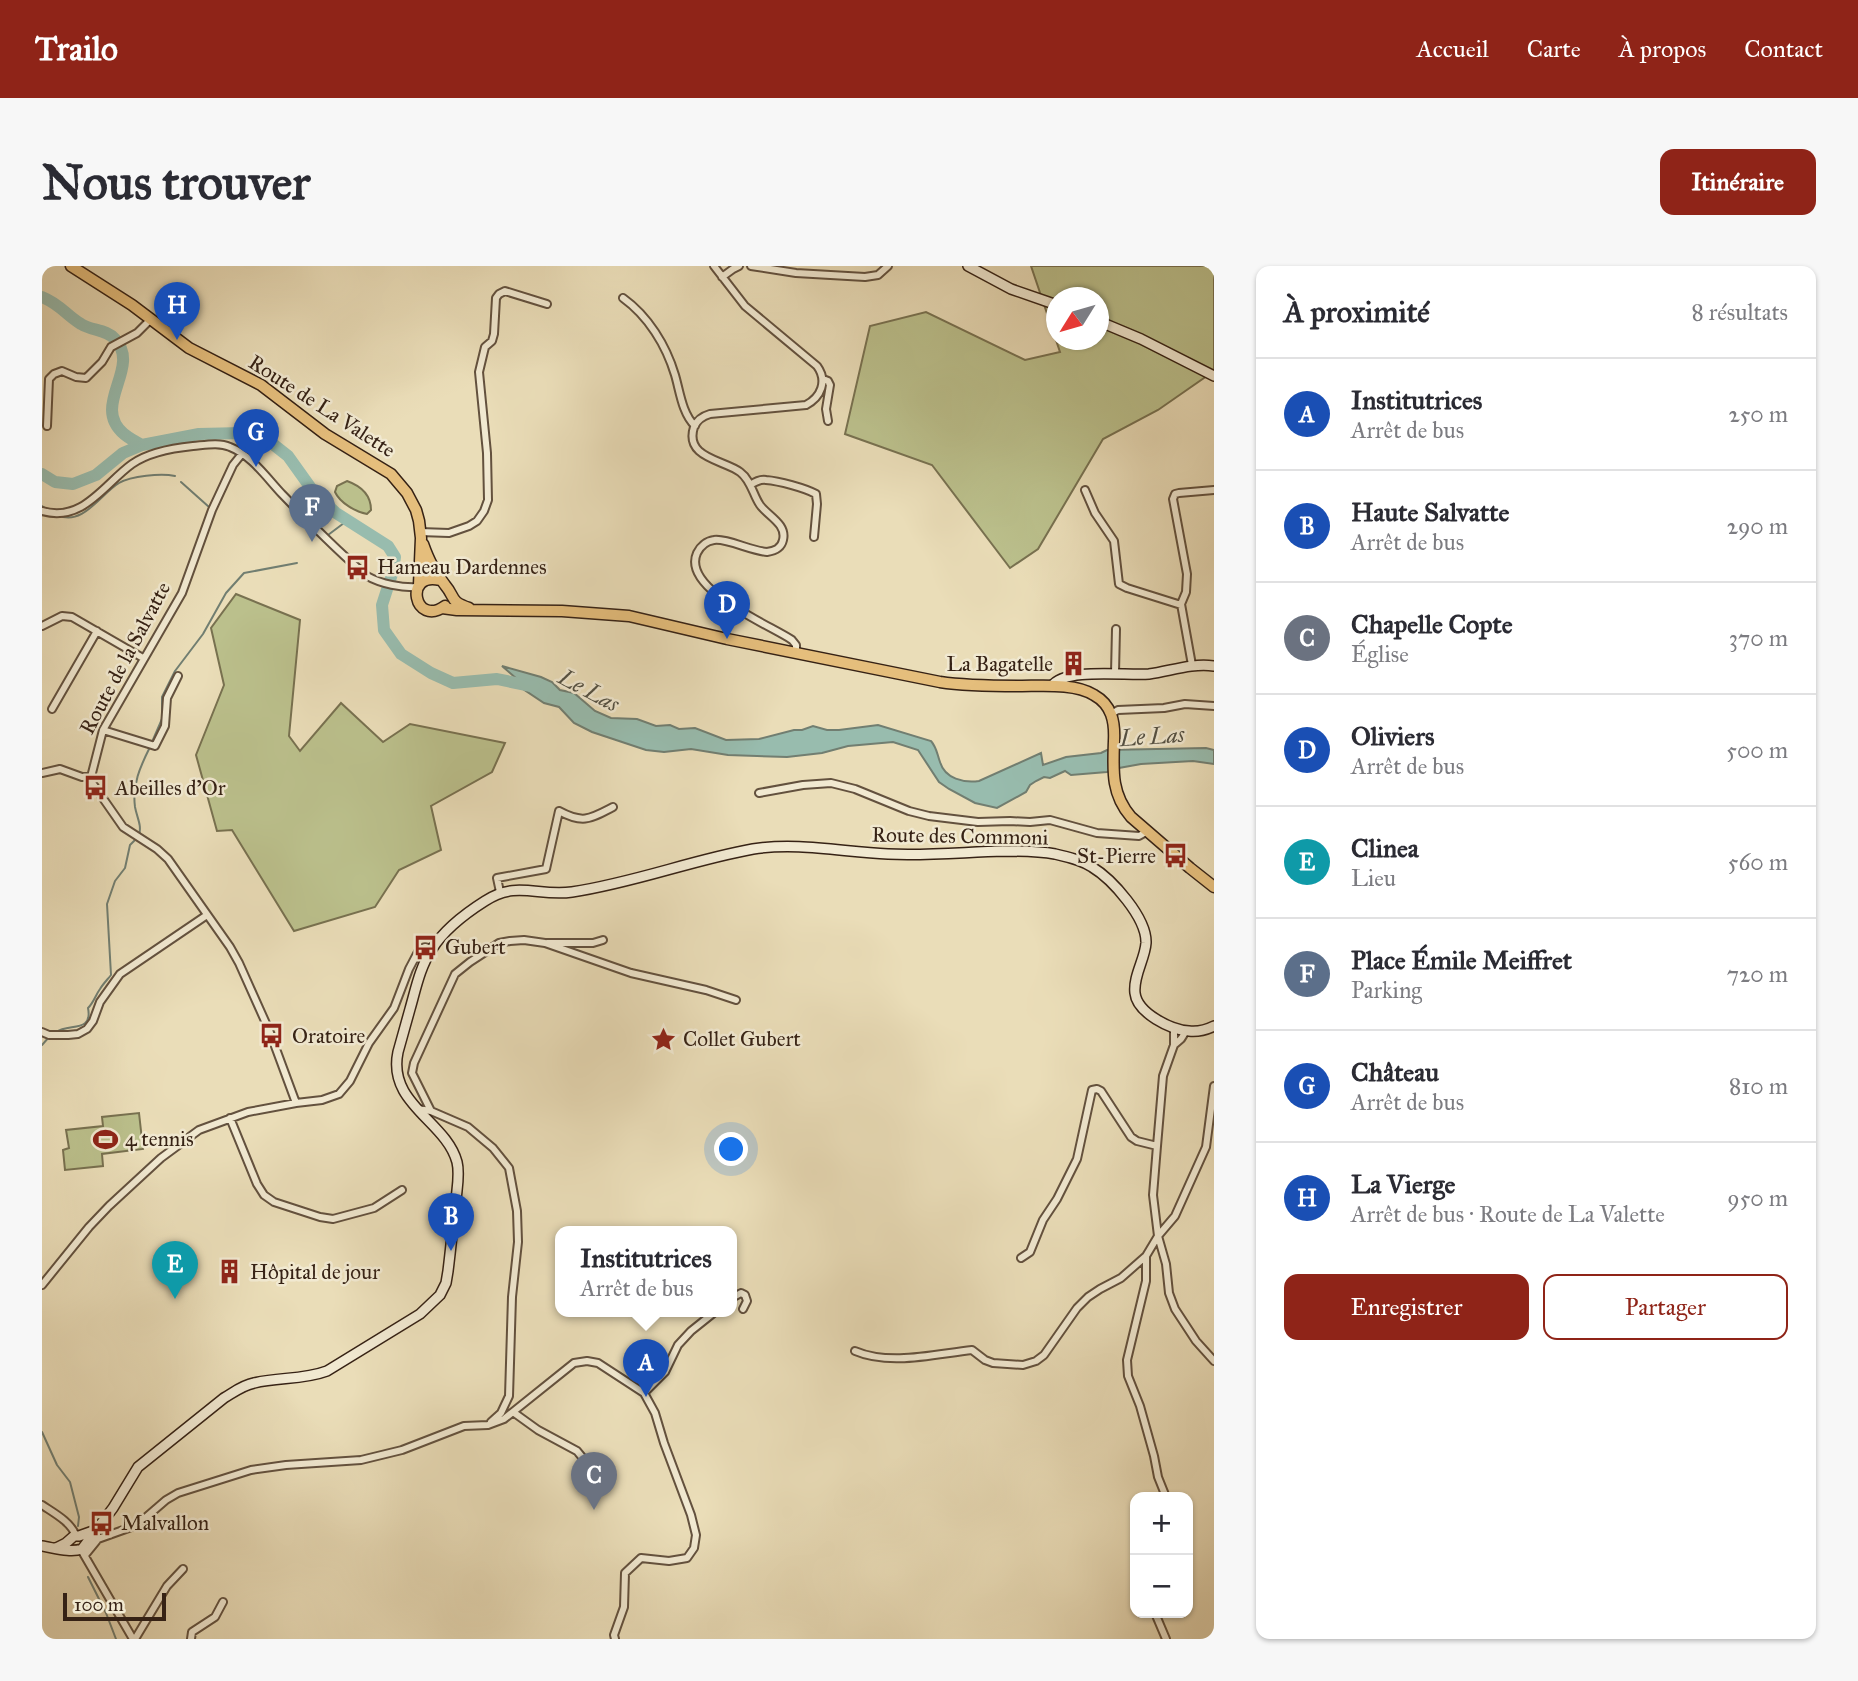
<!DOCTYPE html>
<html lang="fr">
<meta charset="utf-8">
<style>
:root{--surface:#fff;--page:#f7f7f7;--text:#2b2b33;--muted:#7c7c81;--line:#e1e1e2;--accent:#8f2418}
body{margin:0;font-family:"IM FELL Great Primer",serif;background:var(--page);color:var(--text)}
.controls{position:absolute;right:21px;bottom:21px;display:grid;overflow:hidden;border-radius:14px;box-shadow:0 2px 5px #0004}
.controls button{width:63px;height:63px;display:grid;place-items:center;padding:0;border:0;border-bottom:2px solid var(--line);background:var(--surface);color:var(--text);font:35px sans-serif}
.compass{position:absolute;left:1004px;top:21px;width:63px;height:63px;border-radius:50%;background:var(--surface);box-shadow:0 2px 5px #0004;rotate:233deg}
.scale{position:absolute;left:21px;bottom:18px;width:103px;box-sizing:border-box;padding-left:7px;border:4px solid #362215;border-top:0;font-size:19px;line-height:24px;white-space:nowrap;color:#362215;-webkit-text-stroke:5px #f1e9d1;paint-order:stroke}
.you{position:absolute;left:690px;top:884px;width:24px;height:24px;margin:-18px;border:5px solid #fff;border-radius:50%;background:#1a73e8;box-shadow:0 0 0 10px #1a73e833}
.badge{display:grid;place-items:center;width:46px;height:46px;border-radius:50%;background:var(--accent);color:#fff;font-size:23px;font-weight:700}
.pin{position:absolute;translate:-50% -58px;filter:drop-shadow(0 2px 4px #0008)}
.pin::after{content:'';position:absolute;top:37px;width:24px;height:21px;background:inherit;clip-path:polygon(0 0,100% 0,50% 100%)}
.popup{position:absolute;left:513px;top:960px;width:182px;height:91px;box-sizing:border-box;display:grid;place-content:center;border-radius:14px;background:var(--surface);filter:drop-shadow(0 2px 5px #0005);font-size:23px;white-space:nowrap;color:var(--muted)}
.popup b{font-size:26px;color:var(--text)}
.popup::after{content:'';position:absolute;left:50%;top:100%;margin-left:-14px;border:14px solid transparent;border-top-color:var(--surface)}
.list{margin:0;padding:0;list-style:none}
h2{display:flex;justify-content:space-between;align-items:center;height:91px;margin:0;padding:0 28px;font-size:30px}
h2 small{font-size:23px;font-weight:400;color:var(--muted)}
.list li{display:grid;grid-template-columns:46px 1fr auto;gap:21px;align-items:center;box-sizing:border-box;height:112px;padding:0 28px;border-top:2px solid var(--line)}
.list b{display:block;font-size:26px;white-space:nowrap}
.list p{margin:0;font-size:23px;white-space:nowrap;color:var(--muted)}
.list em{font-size:23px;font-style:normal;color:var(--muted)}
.actions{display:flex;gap:14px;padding:21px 28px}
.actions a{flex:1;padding:16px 0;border:2px solid var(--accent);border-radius:14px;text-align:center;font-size:24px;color:var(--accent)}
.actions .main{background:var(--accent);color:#fff}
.map{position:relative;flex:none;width:1172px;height:1373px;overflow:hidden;border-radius:14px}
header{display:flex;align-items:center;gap:42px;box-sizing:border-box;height:98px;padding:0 35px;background:var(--accent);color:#fff}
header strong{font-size:33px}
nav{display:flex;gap:38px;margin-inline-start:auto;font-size:24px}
.intro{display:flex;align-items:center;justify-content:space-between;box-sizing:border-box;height:168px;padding:0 42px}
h1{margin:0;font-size:49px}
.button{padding:18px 32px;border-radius:14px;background:var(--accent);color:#fff;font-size:24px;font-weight:700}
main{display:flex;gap:42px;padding:0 42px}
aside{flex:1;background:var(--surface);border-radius:14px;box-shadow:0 2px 5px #0004}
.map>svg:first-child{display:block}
</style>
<header>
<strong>Trailo</strong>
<nav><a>Accueil</a><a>Carte</a><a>À propos</a><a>Contact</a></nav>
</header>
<div class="intro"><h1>Nous trouver</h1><a class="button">Itinéraire</a></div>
<main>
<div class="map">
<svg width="1172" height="1373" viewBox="0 0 1172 1373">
<rect width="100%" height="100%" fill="#eaddb8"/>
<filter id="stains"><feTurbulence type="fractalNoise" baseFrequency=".00286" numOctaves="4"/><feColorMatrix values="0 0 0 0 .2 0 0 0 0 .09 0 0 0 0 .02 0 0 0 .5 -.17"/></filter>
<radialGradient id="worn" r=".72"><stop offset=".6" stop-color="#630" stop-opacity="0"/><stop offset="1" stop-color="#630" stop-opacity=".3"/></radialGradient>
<!-- green -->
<path fill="#bbc08c" stroke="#787150" stroke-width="2" fill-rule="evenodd" d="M989 0H1172V105L1116 144 1061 173 996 283 968 302 890 199 803 168 828 60 884 46 983 94 1018 86ZM1015 32H1056V74H1015Z
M305 215C319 220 329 229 329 244L325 248C314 246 298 237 293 226L295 220Z
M194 328 258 354 247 470 258 485 299 437 341 476 368 458 463 477 450 506 389 540 399 584 357 604 333 641 252 665 190 564 175 565 154 489 182 419 169 362Z
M97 847 101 883 60 888 61 900 23 904 21 884 27 882 24 864 61 860 60 851Z"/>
<!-- water -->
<path fill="#98bcae" stroke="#717e71" stroke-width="2" d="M460 400 499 411 510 416 518 424 532 427 553 445 569 452 595 453 614 460 628 459 637 463 653 462 684 474 717 473 752 464H760L771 460 785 464H797L836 459 889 475C895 482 895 488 898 496 903 513 922 517 937 515L999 487 1001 499 1024 491 1059 487 1065 484 1164 482 1172 484V498L1151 495 1099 498 1077 502 1065 506 1029 509 1023 505 1008 512 1002 511 994 515 988 519 984 526 955 542 933 537 907 523 897 516 876 484 851 476 806 480 780 487 745 491 686 489 649 483 622 486 604 484 550 466 532 457 517 441 502 437 481 423 476 414Z"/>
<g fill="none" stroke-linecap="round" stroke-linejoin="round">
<!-- stream -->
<path stroke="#717e71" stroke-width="2" d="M139 216 167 241
M0 240 3 242
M16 249C40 261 59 228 77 217 89 210 119 207 133 210
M286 269 306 254
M110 476 120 453V431L133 405 161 368 184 327 202 307 255 297
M97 569C100 559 95 552 93 541 90 519 98 501 108 481
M14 766C27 757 51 767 46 742 52 736 53 730 58 723 61 718 65 714 69 709L65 638 73 615 83 602 88 579 93 574
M0 779 7 771
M0 1166 15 1199 28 1216 37 1251 36 1260
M46 1311 64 1347 74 1373"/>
<!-- river -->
<path stroke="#98bcae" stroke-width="12" d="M0 31C18 38 24 49 39 58 50 65 64 63 73 73 100 102 48 139 82 168 87 172 94 176 100 179
M0 208 13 216 31 218 54 209 81 187 100 179 157 168 201 167 227 175 246 190 271 225 294 247 346 280 353 291 351 305 340 339 342 364 359 388 389 407 411 417 455 413 493 421"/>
<defs>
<path id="street" d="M672 0 703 40 775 100C786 115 779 131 764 139L668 148C661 150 655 154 652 161 642 192 682 194 698 206 709 214 711 229 718 239 726 250 745 258 741 274 739 283 732 285 725 286 710 285 684 272 672 274 664 275 658 281 655 287 639 323 728 359 750 374L754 379V387
M709 0 754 7 823 11 836 9 846 0
M680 11 691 3 697 0
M581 32C606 50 624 79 633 109 638 126 640 147 653 160
M781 113 786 115 788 119 784 143 786 155
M5 160 7 113 12 108 20 105 34 111 44 112 60 96 69 81 95 67 109 53
M199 189 191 199 170 244 140 327 61 464 49 511 51 518 81 561 115 583 126 593 188 681 197 697 227 764 254 837
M708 219C713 216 718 213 724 214 737 215 763 222 774 228L775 238 772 271
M1043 224 1053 247 1072 275 1077 318 1085 322 1139 339
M0 245C41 257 62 218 90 198 107 186 131 182 151 180 163 179 177 176 188 181 209 189 225 212 240 228 267 256 295 285 325 310 339 318 360 322 376 321
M378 266 407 267 427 260 435 255 442 245 446 234 445 187 437 106 443 81 450 75 452 68 454 32 457 28 463 25 505 38
M0 360 20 350 30 351 101 392
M1150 399 1139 338 1144 326 1145 308 1131 233 1133 228 1137 227 1172 224
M1073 407 1074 363
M10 443 55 365
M1069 448 1076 444 1122 442 1143 438 1172 440
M61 464 113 480 123 460 125 432 136 410
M0 507 18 503 40 511H49
M717 527 761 519 789 517 813 523 867 545 887 550 936 556 968 555 988 556 1008 554 1055 567 1097 570 1106 565
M458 626 455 612 504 603 517 545C541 558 548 553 571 541
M505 677H551L561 674
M1132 762V779L1139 773 1144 765
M0 766 7 769H26L36 768 45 763 51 755 58 736 78 708 165 649
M1172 820 1164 881 1133 950 1116 970 1124 998 1127 1027 1133 1043 1154 1075 1172 1095
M375 843 389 845 426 861 451 882 467 902 475 945 476 976 470 1031 467 1130 459 1147 449 1156
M389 845 370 807 372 797 413 708 428 696 457 677 468 675 482 674 503 677 589 707 664 724 694 734
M188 852 215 918 222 929 232 936 278 951 291 953 332 942 360 924
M1115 880 1111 929 1116 970 1104 990V1015L1085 1094 1086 1110 1098 1140 1112 1190 1116 1211 1124 1231
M979 992 988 986 1001 954 1015 933 1035 893 1050 824 1055 823 1059 825 1089 871 1095 875 1115 880 1121 810 1132 779
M0 1019 47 961 67 940 119 892 157 864 206 846 254 837 280 834 297 828 308 815 327 777 352 742 367 703 377 684 383 681 390 683
M690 1032 699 1027 703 1029 705 1035 701 1043
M813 1085C848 1100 893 1088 930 1084L943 1094 951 1097 981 1099 994 1095 1002 1089 1035 1042 1046 1031 1058 1023 1079 1012 1104 990
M602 1127 623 1106 636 1079 649 1065 674 1045
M471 1146 496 1164 535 1185 563 1219
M0 1239C12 1247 29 1256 34 1270
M41 1287 91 1373
M43 1289 56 1273 95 1259 124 1234 136 1227 209 1204 244 1199 319 1194 360 1184 422 1160 446 1159 462 1153 532 1097 545 1095 556 1097 602 1127 613 1147 622 1177 649 1249 654 1269 652 1282 645 1292 627 1295 599 1292 583 1307 582 1341 572 1369 573 1373
M1113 1347 1124 1373
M93 1373 125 1320 141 1303
M149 1373 150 1366 173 1351 181 1336"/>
<path id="secondary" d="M926 0 969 23 1015 39
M1056 55 1099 73 1172 110
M1010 420C1023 401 1085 410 1107 408 1129 405 1149 397 1172 400
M0 1280C13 1282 28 1287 40 1283L71 1242 96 1201 182 1132C192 1126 201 1119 212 1117 237 1111 261 1114 285 1105L378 1048 398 1029 404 1017 406 1005C409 981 411 958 414 934 415 922 418 908 415 896 404 855 345 838 356 786 360 772 364 757 368 743 374 722 378 701 390 683 402 664 424 647 443 635 475 614 496 631 530 626 591 617 650 594 711 583 756 576 801 586 846 588 884 590 923 586 962 585 979 585 996 585 1013 588 1026 591 1039 594 1050 601 1070 613 1105 652 1104 677 1103 693 1091 710 1093 727 1095 747 1129 764 1147 765 1157 766 1164 764 1172 760
M14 1282 24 1277 32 1270H37L51 1265"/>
<path id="primary" d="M29 0 90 39 147 82 219 119 283 168 349 208 365 227 374 244 377 255 379 272 377 319
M381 278C387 295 392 304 403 319 414 332 407 335 427 342
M398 314C361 305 372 362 403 340
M400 342 415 344 520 345 587 350 685 373 898 416C924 420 952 420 978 420 1000 420 1033 417 1052 429 1070 439 1073 456 1072 475 1071 504 1069 528 1089 551L1148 602 1172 621"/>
</defs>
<!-- street casing -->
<use href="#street" stroke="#63513e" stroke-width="10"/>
<!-- secondary casing -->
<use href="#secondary" stroke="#362215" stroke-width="12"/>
<!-- primary casing -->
<use href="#primary" stroke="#362215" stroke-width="13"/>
<!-- street -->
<use href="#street" stroke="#f1e9d1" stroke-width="6"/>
<!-- secondary -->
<use href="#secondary" stroke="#f1e9d1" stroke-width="9"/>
<!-- primary -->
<use href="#primary" stroke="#e5be7c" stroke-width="10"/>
</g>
<!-- icons -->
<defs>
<symbol id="bus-bare" viewBox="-9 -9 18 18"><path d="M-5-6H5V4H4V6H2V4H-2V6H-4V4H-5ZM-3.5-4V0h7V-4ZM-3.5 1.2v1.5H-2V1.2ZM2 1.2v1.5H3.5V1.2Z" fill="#8f2418" stroke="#f1e9d1" stroke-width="2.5" paint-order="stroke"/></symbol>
<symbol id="building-bare" viewBox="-9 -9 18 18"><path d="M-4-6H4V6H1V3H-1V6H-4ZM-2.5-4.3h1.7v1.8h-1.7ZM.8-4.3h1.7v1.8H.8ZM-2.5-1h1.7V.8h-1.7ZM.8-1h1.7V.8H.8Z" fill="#8f2418" stroke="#f1e9d1" stroke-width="2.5" paint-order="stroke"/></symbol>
<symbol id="sight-bare" viewBox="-9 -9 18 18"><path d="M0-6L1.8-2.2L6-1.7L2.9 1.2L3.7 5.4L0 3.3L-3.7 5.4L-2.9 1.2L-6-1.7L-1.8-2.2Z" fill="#8f2418" stroke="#f1e9d1" stroke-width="2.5" paint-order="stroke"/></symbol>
<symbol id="stadium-bare" viewBox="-9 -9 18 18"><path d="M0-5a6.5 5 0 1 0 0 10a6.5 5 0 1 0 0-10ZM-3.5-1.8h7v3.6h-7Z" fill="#8f2418" stroke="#f1e9d1" stroke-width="2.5" paint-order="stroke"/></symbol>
</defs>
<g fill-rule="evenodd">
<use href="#bus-bare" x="298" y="284" width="35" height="35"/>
<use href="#building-bare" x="1014" y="380" width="35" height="35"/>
<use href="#bus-bare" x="36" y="504" width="35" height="35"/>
<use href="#bus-bare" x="1116" y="572" width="35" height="35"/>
<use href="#bus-bare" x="366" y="664" width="35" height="35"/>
<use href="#bus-bare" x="212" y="752" width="35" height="35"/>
<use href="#sight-bare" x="604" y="756" width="35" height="35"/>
<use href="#stadium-bare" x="46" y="856" width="35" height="35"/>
<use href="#building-bare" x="170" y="988" width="35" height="35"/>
<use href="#bus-bare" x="42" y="1240" width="35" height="35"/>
</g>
<g text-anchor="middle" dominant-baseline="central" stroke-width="5" stroke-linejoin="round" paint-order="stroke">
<!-- street labels -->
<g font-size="21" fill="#362215" stroke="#f1e9d1">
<text transform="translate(280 140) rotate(33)">Route de La Valette</text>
<text transform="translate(83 392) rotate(-62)">Route de la Salvatte</text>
<text transform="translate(918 570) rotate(1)">Route des Commoni</text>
</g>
<!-- poi labels -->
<g font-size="21" fill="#362215" stroke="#f1e9d1" text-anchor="start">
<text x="335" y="301">Hameau Dardennes</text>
<text x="1011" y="398" text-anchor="end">La Bagatelle</text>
<text x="73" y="522">Abeilles d'Or</text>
<text x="1114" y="590" text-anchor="end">St-Pierre</text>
<text x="403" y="681">Gubert</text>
<text x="250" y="770">Oratoire</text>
<text x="641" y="773">Collet Gubert</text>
<text x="83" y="873">4 tennis</text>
<text x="208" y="1006">Hôpital de jour</text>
<text x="79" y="1257">Malvallon</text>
</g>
<!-- water labels -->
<g font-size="23" font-style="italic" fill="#535043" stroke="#f1e9d1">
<text transform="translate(547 424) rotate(28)">Le Las</text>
<text transform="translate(1110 470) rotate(-4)">Le Las</text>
</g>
</g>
<rect width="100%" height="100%" filter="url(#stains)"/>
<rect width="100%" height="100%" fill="url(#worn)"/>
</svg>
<div class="controls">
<button>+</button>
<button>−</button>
</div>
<svg class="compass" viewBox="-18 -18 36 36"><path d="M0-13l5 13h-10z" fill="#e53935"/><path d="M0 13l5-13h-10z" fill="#7c7c81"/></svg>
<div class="scale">100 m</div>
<div class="you"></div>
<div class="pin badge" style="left:604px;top:1131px;background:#1a4fb4">A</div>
<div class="popup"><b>Institutrices</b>Arrêt de bus</div>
<div class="pin badge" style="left:409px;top:985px;background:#1a4fb4">B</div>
<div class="pin badge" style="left:552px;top:1244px;background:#6b7280">C</div>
<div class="pin badge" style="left:685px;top:373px;background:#1a4fb4">D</div>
<div class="pin badge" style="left:133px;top:1033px;background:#0f9aa8">E</div>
<div class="pin badge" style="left:270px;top:276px;background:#5c6f8a">F</div>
<div class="pin badge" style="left:214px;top:201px;background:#1a4fb4">G</div>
<div class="pin badge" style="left:135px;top:74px;background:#1a4fb4">H</div>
</div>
<aside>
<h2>À proximité<small>8 résultats</small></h2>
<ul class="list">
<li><span class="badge" style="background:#1a4fb4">A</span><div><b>Institutrices</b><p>Arrêt de bus</p></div><em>250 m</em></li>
<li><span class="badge" style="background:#1a4fb4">B</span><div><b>Haute Salvatte</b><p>Arrêt de bus</p></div><em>290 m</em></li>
<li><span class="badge" style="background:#6b7280">C</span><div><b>Chapelle Copte</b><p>Église</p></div><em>370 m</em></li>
<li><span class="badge" style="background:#1a4fb4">D</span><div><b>Oliviers</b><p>Arrêt de bus</p></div><em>500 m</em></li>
<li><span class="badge" style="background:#0f9aa8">E</span><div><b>Clinea</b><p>Lieu</p></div><em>560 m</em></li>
<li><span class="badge" style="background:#5c6f8a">F</span><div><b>Place Émile Meiffret</b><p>Parking</p></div><em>720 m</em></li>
<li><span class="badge" style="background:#1a4fb4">G</span><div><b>Château</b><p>Arrêt de bus</p></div><em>810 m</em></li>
<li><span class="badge" style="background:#1a4fb4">H</span><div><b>La Vierge</b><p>Arrêt de bus · Route de La Valette</p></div><em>950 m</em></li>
</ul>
<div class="actions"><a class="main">Enregistrer</a><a>Partager</a></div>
</aside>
</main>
